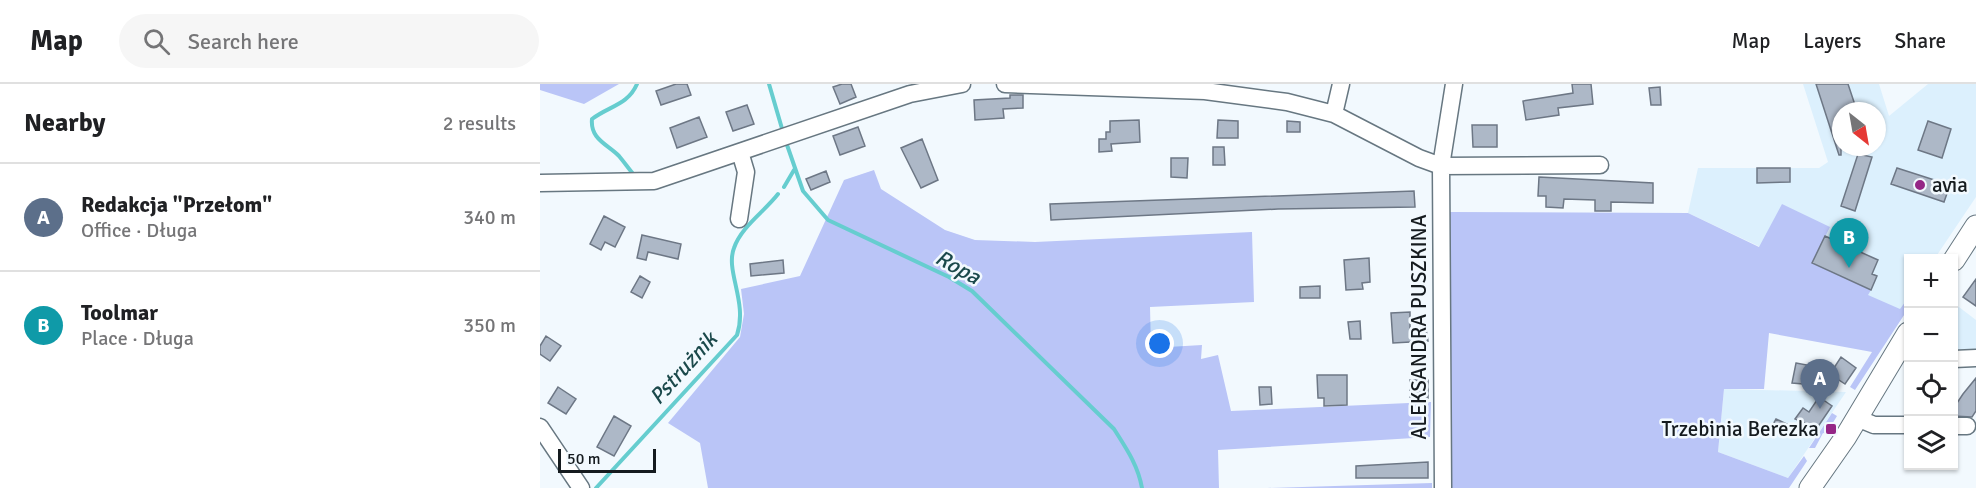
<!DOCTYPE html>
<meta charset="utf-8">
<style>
:root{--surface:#fff;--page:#f6f6f6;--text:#202124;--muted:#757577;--line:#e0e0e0;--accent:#952686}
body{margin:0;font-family:Signika,sans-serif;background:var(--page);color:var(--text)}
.controls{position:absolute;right:18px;bottom:18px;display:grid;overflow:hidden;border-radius:0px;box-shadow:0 2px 4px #0004}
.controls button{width:54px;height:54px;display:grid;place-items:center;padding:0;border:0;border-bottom:2px solid var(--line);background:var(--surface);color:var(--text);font:30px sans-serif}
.compass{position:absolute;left:1292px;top:18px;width:54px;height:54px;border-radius:50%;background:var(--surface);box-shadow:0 2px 4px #0004;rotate:149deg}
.scale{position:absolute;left:18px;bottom:15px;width:98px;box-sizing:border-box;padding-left:6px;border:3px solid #151b1f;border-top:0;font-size:16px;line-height:21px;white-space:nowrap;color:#151b1f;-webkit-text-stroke:4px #f2f9fe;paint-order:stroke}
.you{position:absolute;left:620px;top:260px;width:21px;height:21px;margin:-15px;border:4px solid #fff;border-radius:50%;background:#1a73e8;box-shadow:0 0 0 9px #1a73e833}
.badge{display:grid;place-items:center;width:39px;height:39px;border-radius:50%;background:var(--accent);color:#fff;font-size:20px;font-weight:700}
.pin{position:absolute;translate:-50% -50px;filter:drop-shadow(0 2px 3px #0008)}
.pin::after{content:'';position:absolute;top:32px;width:21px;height:18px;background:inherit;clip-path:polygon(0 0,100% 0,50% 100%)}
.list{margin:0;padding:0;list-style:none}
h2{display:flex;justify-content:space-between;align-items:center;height:78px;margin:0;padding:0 24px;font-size:26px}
h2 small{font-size:20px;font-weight:400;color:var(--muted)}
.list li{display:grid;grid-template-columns:39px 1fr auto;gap:18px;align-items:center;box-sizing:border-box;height:108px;padding:0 24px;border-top:2px solid var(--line)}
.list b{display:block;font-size:22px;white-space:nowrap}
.list p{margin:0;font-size:20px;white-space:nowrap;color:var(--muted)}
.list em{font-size:20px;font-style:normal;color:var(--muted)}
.icon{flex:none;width:33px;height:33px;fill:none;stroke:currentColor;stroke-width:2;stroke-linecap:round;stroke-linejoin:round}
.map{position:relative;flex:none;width:1436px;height:404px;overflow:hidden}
header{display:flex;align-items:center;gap:36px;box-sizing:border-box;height:84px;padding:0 30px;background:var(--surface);border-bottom:2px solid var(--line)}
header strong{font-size:28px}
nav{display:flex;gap:33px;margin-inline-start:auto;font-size:21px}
.search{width:420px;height:54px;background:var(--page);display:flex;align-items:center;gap:15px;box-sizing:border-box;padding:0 21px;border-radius:33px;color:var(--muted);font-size:22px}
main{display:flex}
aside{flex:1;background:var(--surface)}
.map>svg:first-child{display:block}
</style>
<header>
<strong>Map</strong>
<div class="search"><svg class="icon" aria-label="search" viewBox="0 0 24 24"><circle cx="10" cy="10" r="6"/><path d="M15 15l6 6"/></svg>Search here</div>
<nav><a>Map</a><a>Layers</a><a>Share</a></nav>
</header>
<main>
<aside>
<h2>Nearby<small>2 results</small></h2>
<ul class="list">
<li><span class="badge" style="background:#5c6f8a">A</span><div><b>Redakcja &quot;Przełom&quot;</b><p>Office · Długa</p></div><em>340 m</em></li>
<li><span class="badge" style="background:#0f9aa8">B</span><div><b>Toolmar</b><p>Place · Długa</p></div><em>350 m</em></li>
</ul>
</aside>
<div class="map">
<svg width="1436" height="404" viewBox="0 0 1436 404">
<rect width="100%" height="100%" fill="#f2f9fe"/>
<!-- built -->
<path fill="#dcf0fd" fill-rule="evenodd" d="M1263 0H1339L1349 32 1388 0H1436V113L1395 174H1368V214L1359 228 1148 129 1158 84H1279L1288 78ZM1301 27H1337V63H1301Z
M1415 220 1436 236V268L1414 269Z
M1184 305 1306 308 1248 394 1178 368Z"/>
<!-- green -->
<path fill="#bac5f7" d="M0 0H79L44 20 0 6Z
M334 86 341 105 405 146 435 156 495 158 712 148 714 218 610 223 611 264 662 261 661 275 678 271 691 327 891 318 890 353 678 366 679 404H168L160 359 128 339 200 253 204 230 201 205 260 192 304 96Z
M1242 120 1290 143 1272 179 1331 206 1328 211 1360 225 1368 214V225L1315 306 1310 303 1332 268 1229 249 1224 305H1184L1178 368 1248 394 1264 372 1267 377 1249 404H912L909 128 1148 129 1219 163Z
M1292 329 1297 332 1286 350 1283 349 1275 364H1269Z
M892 399V404H727Z"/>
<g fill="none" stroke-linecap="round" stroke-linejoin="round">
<!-- stream -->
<path stroke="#66cdcf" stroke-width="4" d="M229 0 243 48
M246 58 263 107 288 136 409 193 432 207 574 345C586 364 598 381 602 404
M94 91C89 85 84 78 79 72 67 60 50 55 52 35 69 22 88 21 97 0
M244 103 254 86
M56 404 197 251C208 218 185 187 194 164 201 143 224 128 238 110"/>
</g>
<!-- building -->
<path fill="#adb8c7" stroke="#6d7785" stroke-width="1.5" d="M136 0H147L151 11 121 21 116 7Z
M302 0H311L316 13 300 20 293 3Z
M1032 0H1051L1053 20 1018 24 1019 31 986 36 983 17 1033 9Z
M1276 0H1308L1317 27H1301V71H1299Z
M1120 3 1121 21H1111L1109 4Z
M470 11H483V24L463 25 464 34 435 36 434 16 470 14Z
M207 21 214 40 193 47 186 28Z
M159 33 167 53 137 64 130 44Z
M599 36 600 58 571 60 572 67 559 68V55H566V48H570V37Z
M678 36 698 37V54H677Z
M747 37 760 38V48H747Z
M1388 37 1411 45 1402 74 1378 66Z
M932 41H957V63H933Z
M318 43 325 62 300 71 293 52Z
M382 55 398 96 381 104 361 64Z
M673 63H684L685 81H673Z
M1318 70 1332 73 1315 127 1301 122Z
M631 74H648L647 94 631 93Z
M1217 84H1250V98L1217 99Z
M1357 84 1410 101 1404 118 1351 100Z
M286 87 290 98 271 106 266 95Z
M999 93 1113 99V119L1071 118V127H1055V116L1024 115 1023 124 1006 123V112H998Z
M874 107 875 123 738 125 511 136 510 120Z
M64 132 85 143 75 163 65 158 61 166 50 160Z
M102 151 141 160 138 175 108 168 106 176 97 174Z
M1285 152 1338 176 1332 190 1337 192 1331 206 1272 179Z
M829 174 830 198 822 199 823 205 806 206 804 176Z
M243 176 244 189 211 192 210 180Z
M100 192 110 198 102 214 91 208Z
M1436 195V222L1423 213Z
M780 202V214H760V203Z
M870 228V247L886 245 888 257 853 259 851 229Z
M820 237 821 255H810L808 238Z
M6 252 21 262 10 277 0 270V262Z
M1301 273 1316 284 1305 300 1290 290Z
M1256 279 1267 281 1263 300 1252 299Z
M777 291H807V321L784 322V314H778Z
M1436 294V327L1432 333 1413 332V325L1423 310Z
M870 296H888V314L870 313Z
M18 303 36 315 26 330 8 319Z
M719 303H731L732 320 720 321Z
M1279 313 1292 322 1277 344 1255 335 1263 324 1269 328Z
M74 332 91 342 74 372 57 363Z
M1236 335 1249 341 1244 352 1230 346Z
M888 378V394H816V382Z"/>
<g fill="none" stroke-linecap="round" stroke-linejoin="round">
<defs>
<path id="minor" d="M465 0 665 7 747 18 794 30 879 74 901 82 1060 81
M794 30 801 0
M0 99 114 97 370 10 422 0
M199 135 206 88 200 68
M1414 275 1436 274
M1317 334 1334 341H1368
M1414 342H1427
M0 343 41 404
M903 404 901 82 914 0"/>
<path id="major" d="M1414 176 1436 142
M1270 404 1305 354 1368 249"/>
</defs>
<!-- minor casing -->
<use href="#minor" stroke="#677781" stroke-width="19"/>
<!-- major casing -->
<use href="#major" stroke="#677781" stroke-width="23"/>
<!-- minor -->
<use href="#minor" stroke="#fff" stroke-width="16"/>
<!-- major -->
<use href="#major" stroke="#fff" stroke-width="21"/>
</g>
<!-- markers -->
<g fill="#952686" stroke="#f2f9fe" stroke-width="2">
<circle cx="1380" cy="101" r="6"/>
<rect x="1285" y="339" width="12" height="12" rx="3"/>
</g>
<g text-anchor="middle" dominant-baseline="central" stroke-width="5" stroke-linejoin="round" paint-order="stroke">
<!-- poi labels -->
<g font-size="21" fill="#151b1f" stroke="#f2f9fe" text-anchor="start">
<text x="1392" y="101">avia</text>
<text x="1279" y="345" text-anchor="end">Trzebinia Berezka</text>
</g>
<!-- street labels -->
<g font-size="21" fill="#151b1f" stroke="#f2f9fe">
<text transform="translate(879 243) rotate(-90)">ALEKSANDRA PUSZKINA</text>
</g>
<!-- water labels -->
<g font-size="22" font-style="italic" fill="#1b494b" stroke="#f2f9fe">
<text transform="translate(418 183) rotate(29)">Ropa</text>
<text transform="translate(143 284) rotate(-48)">Pstrużnik</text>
</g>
</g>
</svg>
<div class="controls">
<button>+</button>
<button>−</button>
<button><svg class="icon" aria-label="locate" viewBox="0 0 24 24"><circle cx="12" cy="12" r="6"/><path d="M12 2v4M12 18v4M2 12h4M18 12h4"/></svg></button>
<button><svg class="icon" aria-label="layers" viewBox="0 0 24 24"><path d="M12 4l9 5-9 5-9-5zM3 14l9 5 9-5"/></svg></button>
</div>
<svg class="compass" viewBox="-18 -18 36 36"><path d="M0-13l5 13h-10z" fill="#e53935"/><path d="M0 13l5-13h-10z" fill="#757577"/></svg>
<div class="scale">50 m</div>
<div class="you"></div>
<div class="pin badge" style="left:1280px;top:325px;background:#5c6f8a">A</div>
<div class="pin badge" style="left:1309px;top:184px;background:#0f9aa8">B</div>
</div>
</main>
